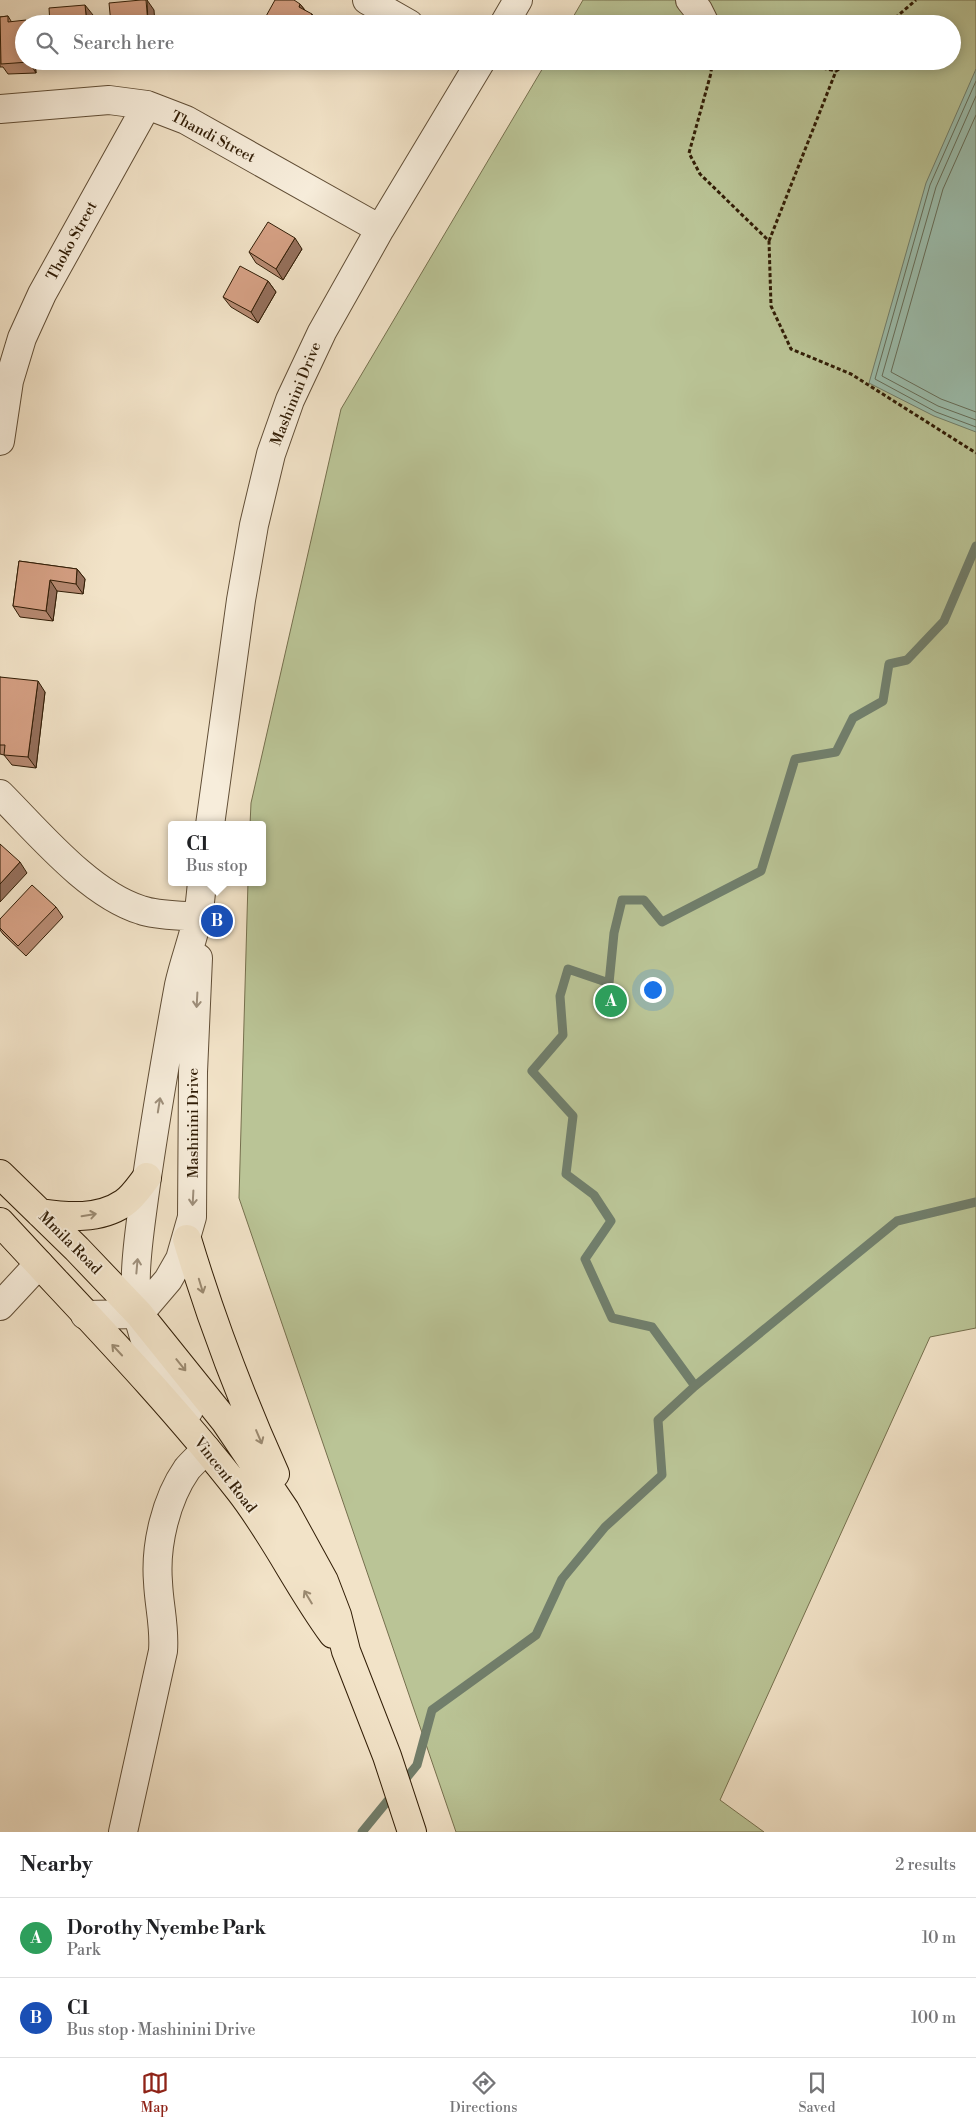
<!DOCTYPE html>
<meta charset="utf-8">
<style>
:root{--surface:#fff;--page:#f2f2f2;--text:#202124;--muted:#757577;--line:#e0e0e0;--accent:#8f2418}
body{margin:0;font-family:"Libre Bodoni",serif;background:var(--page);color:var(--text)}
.you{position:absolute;left:652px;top:989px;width:18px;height:18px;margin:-12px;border:4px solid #fff;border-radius:50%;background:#1a73e8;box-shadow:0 0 0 8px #1a73e833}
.badge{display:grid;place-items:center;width:32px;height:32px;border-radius:50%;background:var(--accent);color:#fff;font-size:16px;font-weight:700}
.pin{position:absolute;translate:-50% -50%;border:2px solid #fff;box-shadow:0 1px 5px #0006}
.popup{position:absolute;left:168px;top:821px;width:98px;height:65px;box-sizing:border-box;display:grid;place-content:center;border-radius:5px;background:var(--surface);filter:drop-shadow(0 1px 4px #0005);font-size:16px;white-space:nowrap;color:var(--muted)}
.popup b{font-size:19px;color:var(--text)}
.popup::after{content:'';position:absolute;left:50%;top:100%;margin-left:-10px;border:10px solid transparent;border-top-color:var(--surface)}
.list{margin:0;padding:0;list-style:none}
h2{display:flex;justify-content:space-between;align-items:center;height:65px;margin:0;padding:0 20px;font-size:21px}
h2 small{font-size:16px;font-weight:400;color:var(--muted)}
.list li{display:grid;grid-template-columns:32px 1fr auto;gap:15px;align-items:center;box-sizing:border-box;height:80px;padding:0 20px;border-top:1px solid var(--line)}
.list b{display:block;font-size:19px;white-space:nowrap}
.list p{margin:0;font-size:16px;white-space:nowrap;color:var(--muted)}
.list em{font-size:16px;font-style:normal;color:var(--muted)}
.icon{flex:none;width:28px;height:28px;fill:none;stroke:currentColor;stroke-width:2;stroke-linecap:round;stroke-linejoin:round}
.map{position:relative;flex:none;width:976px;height:1832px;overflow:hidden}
.search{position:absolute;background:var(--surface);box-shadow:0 2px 12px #0003;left:15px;right:15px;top:15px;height:55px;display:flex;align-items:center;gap:12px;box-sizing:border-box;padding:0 18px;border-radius:28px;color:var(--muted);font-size:19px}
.sheet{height:225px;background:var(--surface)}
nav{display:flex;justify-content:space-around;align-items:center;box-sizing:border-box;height:70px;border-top:1px solid var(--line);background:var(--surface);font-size:14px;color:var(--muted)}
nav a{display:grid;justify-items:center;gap:2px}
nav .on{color:var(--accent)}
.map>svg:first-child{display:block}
</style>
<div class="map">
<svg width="976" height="1832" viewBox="0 0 976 1832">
<rect width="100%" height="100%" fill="#f2e3c8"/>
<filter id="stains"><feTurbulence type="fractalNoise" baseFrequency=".004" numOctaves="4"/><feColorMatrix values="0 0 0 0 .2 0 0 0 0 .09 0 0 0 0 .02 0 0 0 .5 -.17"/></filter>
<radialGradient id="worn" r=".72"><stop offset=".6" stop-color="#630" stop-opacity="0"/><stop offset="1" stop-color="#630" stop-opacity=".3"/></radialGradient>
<!-- green -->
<path fill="#bac496" stroke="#76704e" d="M583 0H976V1328L930 1337 720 1800 764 1832H456L239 1198 248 882H262V825H250L251 803 341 409 547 61H952V24H569Z"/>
<!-- water -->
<path fill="#9cbfaf" stroke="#717e6b" d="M976 69V432L934 416 869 383 926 183Z"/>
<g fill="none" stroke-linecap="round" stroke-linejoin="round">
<!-- shore -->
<path stroke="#666e5a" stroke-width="1" d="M976 81 930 185 875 379 936 412 976 427
M976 96 936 187 882 376 938 406 976 420
M976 115 943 189 891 372 941 399 976 412"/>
<!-- stream -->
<path stroke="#717e6b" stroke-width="9" d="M695 1386 652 1327 612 1318 585 1259 611 1221 594 1195 566 1174 573 1116 532 1071 563 1035 560 996 568 969 609 983 614 933 622 900H644L662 922 761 871 795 759 836 752 853 718 883 701 889 664 907 660 944 621 976 546
M362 1832 417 1765 432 1710 536 1635 562 1579 605 1527 662 1475 658 1420 695 1386 897 1221 976 1202"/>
<defs>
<path id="minor" d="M367 0 409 24
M690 0 698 10 705 24
M504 24 518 0
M0 109 109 100 147 105 186 120 380 229
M0 441 9 381 22 338 42 294 147 105
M0 794C38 832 89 894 141 910 158 916 179 915 198 917
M210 825 241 600 254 525 271 454 290 400 322 332 380 229 481 61
M0 1306 39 1264
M85 1315 139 1314 168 1280 180 1259 192 1217 193 1072 198 958
M189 1410C171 1387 153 1365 144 1337 129 1292 138 1244 144 1198 154 1127 166 1056 179 985 184 962 193 939 198 916 200 905 201 893 202 882
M123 1832 163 1651C165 1627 159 1606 158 1582 155 1545 166 1499 187 1469 193 1462 200 1456 206 1449"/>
<path id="major" d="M0 1174 77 1249 139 1314 225 1421 285 1510 324 1581 337 1615 346 1651 387 1756 412 1832
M40 1213C68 1217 99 1220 124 1203 133 1197 140 1186 147 1177
M0 1222C81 1310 166 1396 240 1491 275 1536 299 1588 333 1634
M187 1239C211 1319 241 1398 275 1474"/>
</defs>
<!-- minor casing -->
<use href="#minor" stroke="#614e36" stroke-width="30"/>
<!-- major casing -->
<use href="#major" stroke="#311d06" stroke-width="30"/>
<!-- path -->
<path stroke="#311d06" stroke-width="3" stroke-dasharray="4 2.5" stroke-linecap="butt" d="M893 24 895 18 916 0
M712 61 711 73 689 153 700 174 769 241 771 306 791 349 851 374 976 453
M791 61 836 71 852 61
M769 241 836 71"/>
<!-- minor -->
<use href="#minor" stroke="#f7eddb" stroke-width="28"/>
<!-- major -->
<use href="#major" stroke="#f2e3c8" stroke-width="28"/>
</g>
<!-- wall -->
<path fill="#b78a72" stroke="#311d06" d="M300 4 305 10 319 24H269L265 18Z
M8 16 35 61 36 73 8 74 3 67H0V17Z
M66 61H97V66L71 68Z
M302 249 283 280 256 263 249 252Z
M268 281 276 292 258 323 231 307 223 297Z
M19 561 77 569 85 579 83 594 57 591 53 621 20 617 13 606Z
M0 677 45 692 36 768 12 765 4 755 0 754Z
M56 907 63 917 26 956 3 934 0 930V919Z"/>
<!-- shaded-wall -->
<path fill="#95705c" stroke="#311d06" d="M147 0 154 10 155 24H148Z
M300 4 308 14 299 7Z
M85 5 93 15 94 24H87Z
M312 14 319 24H306Z
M29 61H35L36 73 29 62Z
M295 238 302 249 283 280 276 269Z
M268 281 276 292 258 323 251 312Z
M77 569 85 579 83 594 76 584Z
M50 580 57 591 53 621 46 611Z
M38 681 45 692 36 768 28 757Z
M20 862 27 873 0 902V884Z"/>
<!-- building -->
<path fill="#d5a084" stroke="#311d06" d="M141 0H146L148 24H111L109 3Z
M275 0H294L300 4 299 7 312 14 306 24H275V23L265 18Z
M85 5 87 24H50L49 8Z
M8 16V22L26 20V24H24V61H29V62L1 64 0 17Z
M268 222 295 238 276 269 249 252Z
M240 266 268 281 251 312 223 297Z
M19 561 77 569 76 584 50 580 46 611 13 606Z
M0 677 38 681 28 757 4 755 5 745H0Z
M0 844 20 862 0 884Z
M32 885 56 907 18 946 0 928V919Z"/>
<!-- one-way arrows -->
<defs><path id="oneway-shaft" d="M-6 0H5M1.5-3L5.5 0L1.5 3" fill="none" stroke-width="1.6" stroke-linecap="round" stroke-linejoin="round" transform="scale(1.25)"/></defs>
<g stroke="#9e8f7b">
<use href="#oneway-shaft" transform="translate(197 1000) rotate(93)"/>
<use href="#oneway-shaft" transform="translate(159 1105) rotate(-81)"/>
<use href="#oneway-shaft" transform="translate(193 1198) rotate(93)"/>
<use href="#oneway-shaft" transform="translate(137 1266) rotate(-85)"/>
</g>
<g stroke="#9b8a71">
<use href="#oneway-shaft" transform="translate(89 1215) rotate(-9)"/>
<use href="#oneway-shaft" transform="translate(201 1286) rotate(73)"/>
<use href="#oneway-shaft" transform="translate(117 1350) rotate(-133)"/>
<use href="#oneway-shaft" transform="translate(181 1365) rotate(51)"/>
<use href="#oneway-shaft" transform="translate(259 1437) rotate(67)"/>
<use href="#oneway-shaft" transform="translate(308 1597) rotate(-121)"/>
</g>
<g text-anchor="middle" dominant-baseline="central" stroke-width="4" stroke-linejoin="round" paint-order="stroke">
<!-- street labels -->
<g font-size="15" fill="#311d06" stroke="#f7eddb">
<text transform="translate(213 137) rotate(28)">Thandi Street</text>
<text transform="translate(72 241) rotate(-61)">Thoko Street</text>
<text transform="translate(296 394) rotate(-68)">Mashinini Drive</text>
<text transform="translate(193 1123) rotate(-90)">Mashinini Drive</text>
<text transform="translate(70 1243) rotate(45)">Mmila Road</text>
<text transform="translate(225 1475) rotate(52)">Vincent Road</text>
</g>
</g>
<rect width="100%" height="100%" filter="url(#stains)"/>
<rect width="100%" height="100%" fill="url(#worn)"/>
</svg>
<div class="you"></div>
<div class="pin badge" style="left:611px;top:1001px;background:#2e9e5b">A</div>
<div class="pin badge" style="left:217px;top:921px;background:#1a4fb4">B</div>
<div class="popup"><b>C1</b>Bus stop</div>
<div class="search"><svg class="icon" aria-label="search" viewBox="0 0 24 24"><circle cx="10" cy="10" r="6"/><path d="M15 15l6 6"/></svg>Search here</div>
</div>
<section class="sheet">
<h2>Nearby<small>2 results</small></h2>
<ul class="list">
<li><span class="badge" style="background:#2e9e5b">A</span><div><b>Dorothy Nyembe Park</b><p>Park</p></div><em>10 m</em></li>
<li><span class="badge" style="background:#1a4fb4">B</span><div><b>C1</b><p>Bus stop · Mashinini Drive</p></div><em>100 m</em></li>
</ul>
</section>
<nav>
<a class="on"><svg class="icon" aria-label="map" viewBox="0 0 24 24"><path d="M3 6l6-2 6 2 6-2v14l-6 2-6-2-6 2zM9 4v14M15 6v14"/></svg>Map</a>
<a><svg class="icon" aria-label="directions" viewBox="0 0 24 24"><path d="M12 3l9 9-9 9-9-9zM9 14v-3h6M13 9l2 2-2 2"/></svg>Directions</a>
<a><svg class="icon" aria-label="saved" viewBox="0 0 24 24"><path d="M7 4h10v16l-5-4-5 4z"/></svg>Saved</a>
</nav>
